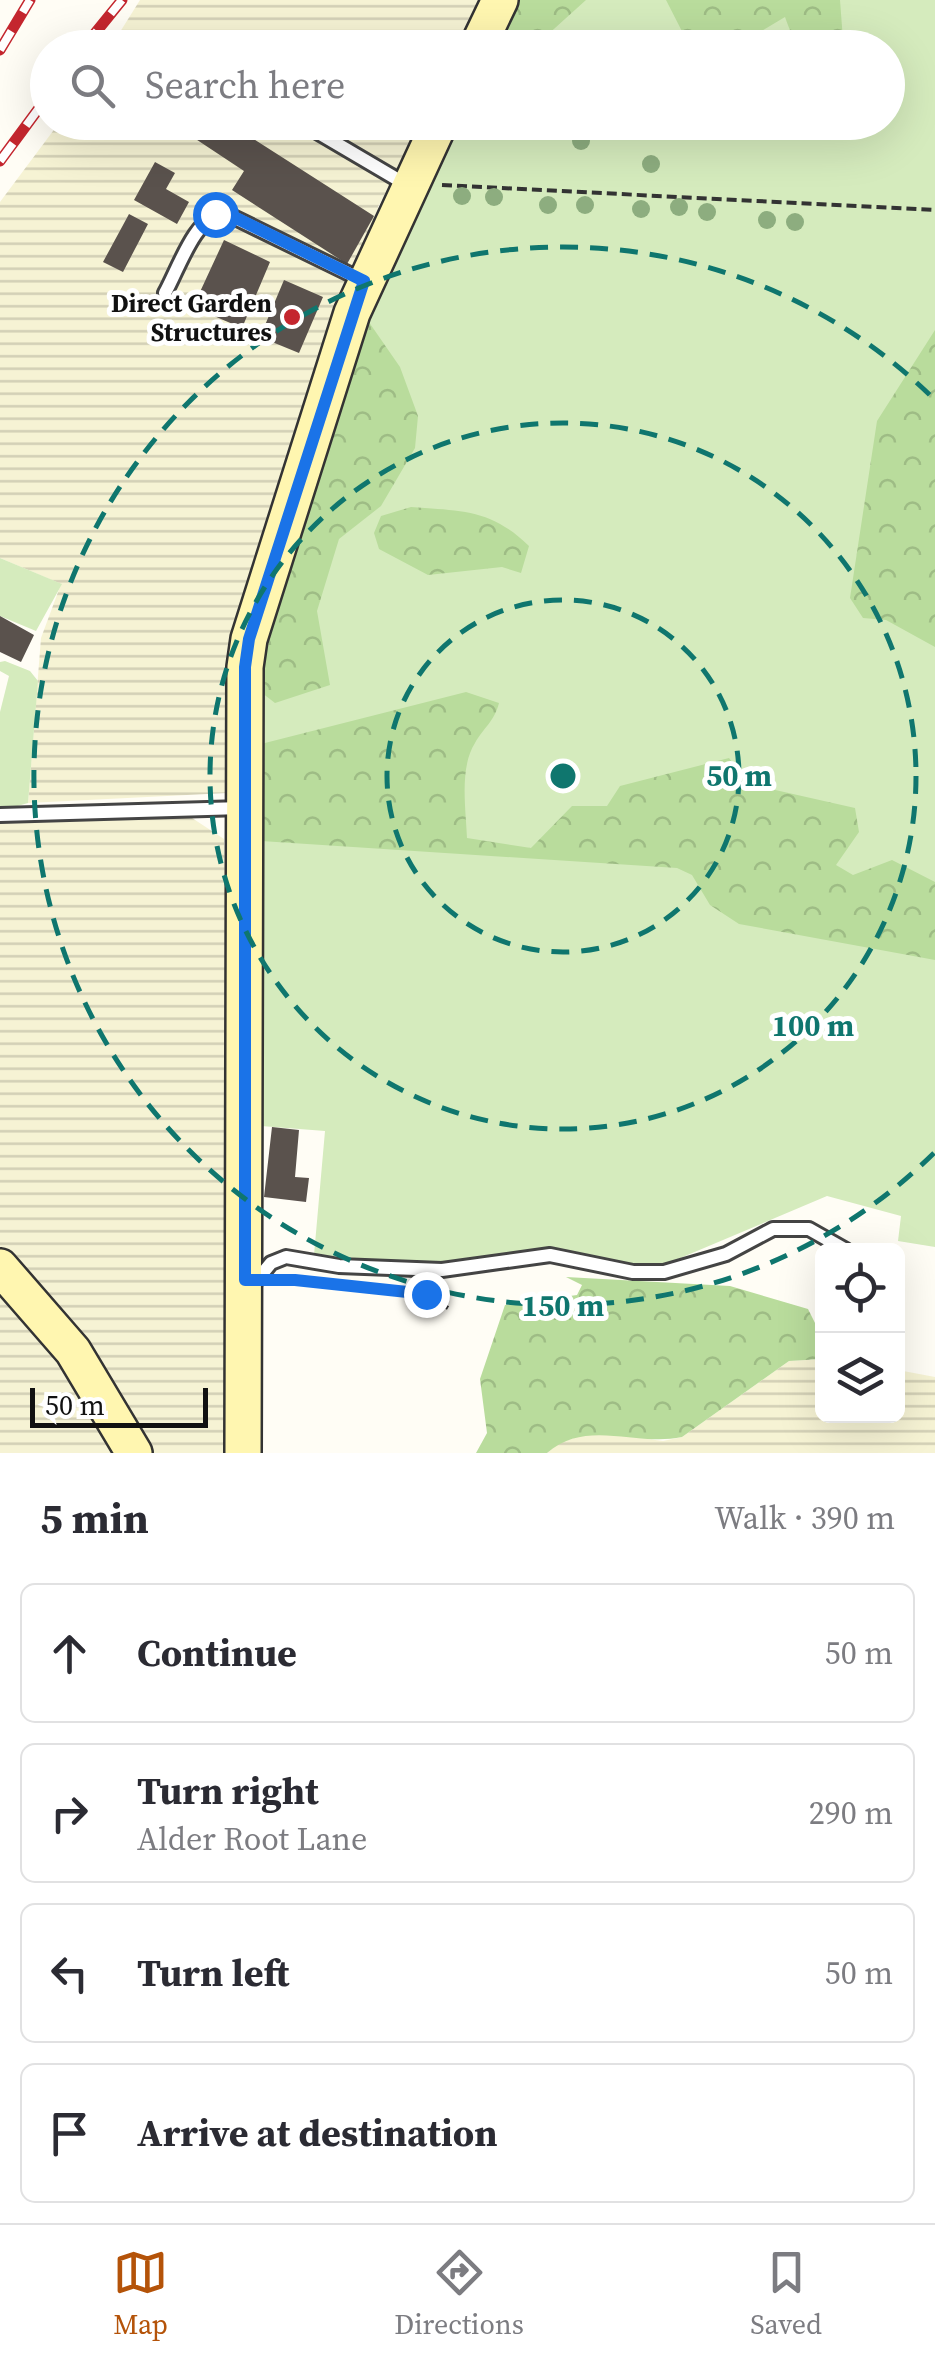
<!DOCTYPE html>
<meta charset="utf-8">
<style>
:root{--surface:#fff;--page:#f2f2f3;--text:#2b2b33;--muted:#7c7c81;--line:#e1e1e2;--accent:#b45309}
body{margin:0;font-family:"Source Serif 4",serif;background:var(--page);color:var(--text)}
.controls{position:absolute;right:30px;bottom:30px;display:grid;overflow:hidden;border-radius:15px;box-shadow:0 10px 40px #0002}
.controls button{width:90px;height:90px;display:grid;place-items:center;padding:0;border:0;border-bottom:2px solid var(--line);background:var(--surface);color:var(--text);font:50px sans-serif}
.scale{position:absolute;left:30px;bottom:25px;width:178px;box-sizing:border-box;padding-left:10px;border:5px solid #111;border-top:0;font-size:28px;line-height:35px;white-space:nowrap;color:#111;-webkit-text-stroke:8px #fff;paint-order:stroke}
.stop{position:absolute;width:30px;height:30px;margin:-22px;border:8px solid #1a73e8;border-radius:50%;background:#fff}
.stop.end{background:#1a73e8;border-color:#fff;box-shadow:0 2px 10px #0008}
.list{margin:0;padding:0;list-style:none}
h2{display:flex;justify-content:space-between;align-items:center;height:130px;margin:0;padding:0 40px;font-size:42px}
h2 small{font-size:32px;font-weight:400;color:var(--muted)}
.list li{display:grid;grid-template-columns:65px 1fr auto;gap:30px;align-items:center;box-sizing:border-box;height:140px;margin:0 20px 20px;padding:0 20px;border:2px solid var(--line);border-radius:15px}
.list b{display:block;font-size:38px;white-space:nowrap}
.list p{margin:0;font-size:32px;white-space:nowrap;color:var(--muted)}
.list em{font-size:32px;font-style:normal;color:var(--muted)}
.icon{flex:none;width:55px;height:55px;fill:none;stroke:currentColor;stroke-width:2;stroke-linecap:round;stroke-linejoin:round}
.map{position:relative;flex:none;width:935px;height:1453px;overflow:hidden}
.search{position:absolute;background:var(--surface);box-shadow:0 10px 40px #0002;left:30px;right:30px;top:30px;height:110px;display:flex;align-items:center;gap:25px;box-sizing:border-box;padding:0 35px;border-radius:55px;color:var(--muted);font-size:38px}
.sheet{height:770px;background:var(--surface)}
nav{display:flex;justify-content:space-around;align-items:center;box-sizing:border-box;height:140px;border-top:2px solid var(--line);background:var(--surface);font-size:28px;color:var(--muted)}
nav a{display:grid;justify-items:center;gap:5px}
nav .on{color:var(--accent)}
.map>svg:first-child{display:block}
</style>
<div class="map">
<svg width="935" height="1453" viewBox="0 0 935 1453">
<defs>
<pattern id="farmland-rules" width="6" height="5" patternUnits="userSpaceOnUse" patternTransform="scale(2.5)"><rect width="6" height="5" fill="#f6f3d4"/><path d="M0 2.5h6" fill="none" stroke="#d2cfb5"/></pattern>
<pattern id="forest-crowns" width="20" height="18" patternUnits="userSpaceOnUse" patternTransform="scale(2.5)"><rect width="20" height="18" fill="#b9dc9c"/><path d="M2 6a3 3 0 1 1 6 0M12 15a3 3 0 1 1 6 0" fill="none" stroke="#9ebc85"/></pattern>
</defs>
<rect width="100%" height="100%" fill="#fffdf5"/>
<!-- farmland -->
<path fill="url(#farmland-rules)" d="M140 0H482L459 47 110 48Z
M59 123H422L378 207 380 221 229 680 227 793 28 803 41 638 61 584 0 558V202Z
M189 816 224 839 235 1301 230 1453H0V822Z
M822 1359V1416H898V1370L935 1377V1453H547L559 1443 592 1432 663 1441 682 1437 789 1361Z"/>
<!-- grass -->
<path fill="#d5ebbd" d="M511 0H935V1247L898 1241 901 1216 827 1196 659 1267 613 1265 569 1253 437 1264 314 1255 325 1131 261 1126 251 715 364 315 451 123 888 122V48L487 47Z
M0 558 62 584 36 631 0 616Z
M5 661 30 671 38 681 28 803 0 811V712L9 676 0 671V662Z"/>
<!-- forest -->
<path fill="url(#forest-crowns)" d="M511 0H586L534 47 487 48Z
M666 0H840L843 40 836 47C801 48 797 51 785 17L735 47H690Z
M364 315 400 367 418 416 415 448 381 506 339 539 317 611 330 685 275 703 253 686Z
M935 330V647L886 620 863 618 850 598 877 421Z
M411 507C462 511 491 509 529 546L521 573 502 567 428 575 379 549 374 533 381 516Z
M466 692 499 703C494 722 484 727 475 743 459 768 466 810 467 838L531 848 572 806H607L620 786 729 758 749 784 855 808 859 832 836 865 853 875 892 860 935 882V960L739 924 710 905 692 875 677 868 261 841 253 746Z
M566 1277 730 1286 808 1309 822 1337V1359L789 1361 682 1437C635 1447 587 1418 547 1453H476L487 1433 480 1379 505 1305 577 1295 582 1285Z"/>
<!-- building -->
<path fill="#5a524d" d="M364 35 385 48H357Z
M170 122H227L374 216 347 264 232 190 244 171Z
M155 162 175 173 166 189 189 202 177 224 134 200Z
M129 214 148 224 123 272 103 262Z
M224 240 270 262 242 328 193 307Z
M284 280 323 297 299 353 260 337Z
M0 616 34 635 21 662 0 652Z
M272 1127 299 1130 295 1177 309 1178 306 1202 264 1197Z"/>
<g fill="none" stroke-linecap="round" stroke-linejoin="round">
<defs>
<path id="lane" d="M300 122 407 185
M165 293C178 270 195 217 223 212L362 280
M0 815 242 808
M248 1280H257L271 1263 286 1257 339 1266 442 1270 550 1255 633 1272H664L726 1254 773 1229H809L846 1250"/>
<path id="secondary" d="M477 48 500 0
M0 1267 73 1351 134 1453
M243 1453 245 667 249 639 352 313 440 122"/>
</defs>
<!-- lane casing -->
<use href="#lane" stroke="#444" stroke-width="18"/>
<!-- secondary casing -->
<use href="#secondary" stroke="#333" stroke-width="40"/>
<!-- path -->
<path stroke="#333" stroke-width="4" stroke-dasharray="10 5" stroke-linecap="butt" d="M442 185 935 210
M282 1280 317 1283
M357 1287 425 1294 448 1308"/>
<!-- lane -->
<use href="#lane" stroke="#fff" stroke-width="12"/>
<!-- secondary -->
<use href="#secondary" stroke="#fff6b0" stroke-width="35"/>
<defs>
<path id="rail" d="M83 48 122 0
M0 50 30 0
M0 161 48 96"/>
</defs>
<!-- rail casing -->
<use href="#rail" stroke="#c4262e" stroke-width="11"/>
<!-- rail -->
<use href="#rail" stroke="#fff" stroke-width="8" stroke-dasharray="22" stroke-linecap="butt"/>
</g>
<!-- trees -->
<g fill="#8dad7f">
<circle cx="581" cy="141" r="9"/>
<circle cx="651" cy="164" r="9"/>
<circle cx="462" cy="196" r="9"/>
<circle cx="494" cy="197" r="9"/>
<circle cx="548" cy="205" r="9"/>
<circle cx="585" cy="205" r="9"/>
<circle cx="679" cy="207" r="9"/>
<circle cx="641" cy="209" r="9"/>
<circle cx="707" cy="212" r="9"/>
<circle cx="767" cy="220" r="9"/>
<circle cx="795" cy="222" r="9"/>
</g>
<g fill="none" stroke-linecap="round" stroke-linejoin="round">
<!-- route -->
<path stroke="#1a73e8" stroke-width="12" d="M215 214 224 212 364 281 249 639 245 667V1280H295L426 1294"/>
</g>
<!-- distance rings -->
<g fill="none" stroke="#0f766e" stroke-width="5" stroke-dasharray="18 12">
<circle cx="563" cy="776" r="176"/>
<circle cx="563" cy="776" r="353"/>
<path d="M934 1153A529 529 0 1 1 934 399"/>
</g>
<!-- markers -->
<circle fill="#c4262e" stroke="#fff" stroke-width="4" cx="292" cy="317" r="10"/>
<g text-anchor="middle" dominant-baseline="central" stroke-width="10" stroke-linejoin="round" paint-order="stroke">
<!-- poi labels -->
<g font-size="25" font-weight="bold" fill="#111" stroke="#fff" text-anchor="end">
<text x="272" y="303">Direct Garden<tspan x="272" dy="29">Structures</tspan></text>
</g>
</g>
<circle cx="563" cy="776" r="15" fill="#0f766e" stroke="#fff" stroke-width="5"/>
<g font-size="30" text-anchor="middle" font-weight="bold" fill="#0f766e" stroke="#fff" stroke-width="10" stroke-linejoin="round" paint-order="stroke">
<text x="739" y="786">50 m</text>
<text x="813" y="1036">100 m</text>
<text x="563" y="1316">150 m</text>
</g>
</svg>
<div class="controls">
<button><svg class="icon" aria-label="locate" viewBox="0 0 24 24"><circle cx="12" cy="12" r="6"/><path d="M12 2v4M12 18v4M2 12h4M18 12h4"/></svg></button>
<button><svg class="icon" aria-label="layers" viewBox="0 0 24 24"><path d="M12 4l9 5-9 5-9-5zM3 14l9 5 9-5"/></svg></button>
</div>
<div class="scale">50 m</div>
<div class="stop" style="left:215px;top:214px"></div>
<div class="stop end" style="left:426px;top:1294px"></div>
<div class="search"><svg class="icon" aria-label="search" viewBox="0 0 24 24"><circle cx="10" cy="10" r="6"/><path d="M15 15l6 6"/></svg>Search here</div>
</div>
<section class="sheet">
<h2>5 min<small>Walk · 390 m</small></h2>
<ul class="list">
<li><svg class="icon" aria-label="ahead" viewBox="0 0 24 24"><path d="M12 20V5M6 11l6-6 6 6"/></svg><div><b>Continue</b></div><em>50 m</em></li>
<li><svg class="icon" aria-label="right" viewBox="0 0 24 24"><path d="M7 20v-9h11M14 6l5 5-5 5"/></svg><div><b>Turn right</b><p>Alder Root Lane</p></div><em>290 m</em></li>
<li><svg class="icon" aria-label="left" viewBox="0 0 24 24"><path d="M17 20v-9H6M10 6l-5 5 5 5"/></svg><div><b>Turn left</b></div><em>50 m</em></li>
<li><svg class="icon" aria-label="arrive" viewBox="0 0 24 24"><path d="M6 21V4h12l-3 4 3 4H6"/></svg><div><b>Arrive at destination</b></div></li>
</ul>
</section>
<nav>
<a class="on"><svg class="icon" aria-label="map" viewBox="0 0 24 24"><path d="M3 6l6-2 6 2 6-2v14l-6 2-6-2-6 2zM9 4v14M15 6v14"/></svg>Map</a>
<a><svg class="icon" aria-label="directions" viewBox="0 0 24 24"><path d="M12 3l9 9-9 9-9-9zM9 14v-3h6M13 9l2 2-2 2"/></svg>Directions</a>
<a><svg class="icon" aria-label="saved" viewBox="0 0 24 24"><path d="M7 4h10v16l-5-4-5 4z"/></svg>Saved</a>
</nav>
